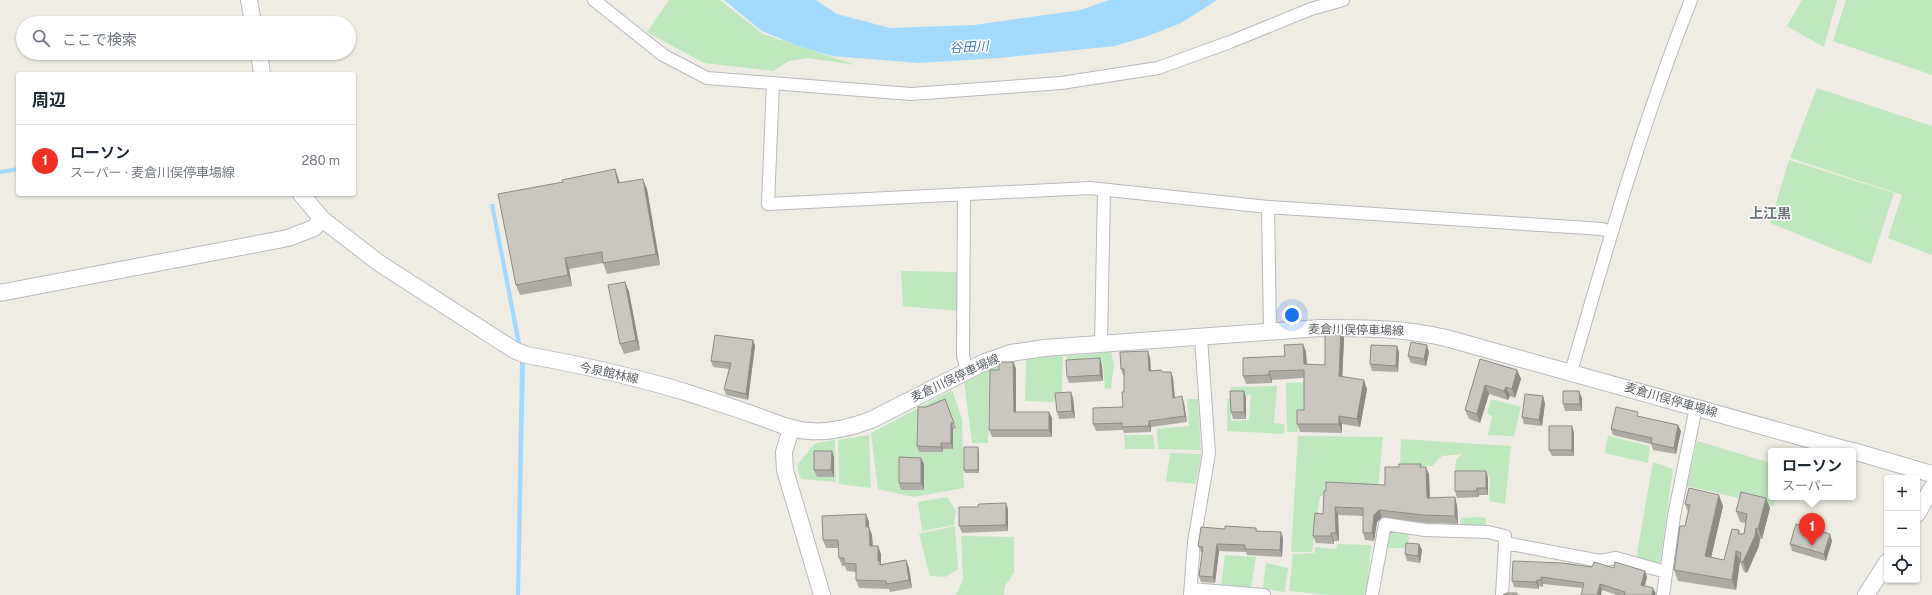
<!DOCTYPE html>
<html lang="ja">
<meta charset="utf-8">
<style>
:root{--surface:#fff;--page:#f6f6f7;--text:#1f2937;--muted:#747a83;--line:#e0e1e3;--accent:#f23126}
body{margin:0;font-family:"Public Sans","Noto Sans JP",sans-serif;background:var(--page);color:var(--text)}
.controls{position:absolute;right:12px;bottom:12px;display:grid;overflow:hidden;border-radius:4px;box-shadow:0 1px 3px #0004}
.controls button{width:36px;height:36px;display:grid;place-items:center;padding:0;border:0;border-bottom:1px solid var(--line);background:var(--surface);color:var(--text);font:20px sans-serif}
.you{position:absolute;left:1292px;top:315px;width:14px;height:14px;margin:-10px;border:3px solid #fff;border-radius:50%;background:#1a73e8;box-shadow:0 0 0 6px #1a73e833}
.badge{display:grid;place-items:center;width:26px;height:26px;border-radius:50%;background:var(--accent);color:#fff;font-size:13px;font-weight:700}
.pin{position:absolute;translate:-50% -33px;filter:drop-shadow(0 1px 2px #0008)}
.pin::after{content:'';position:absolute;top:21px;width:14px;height:12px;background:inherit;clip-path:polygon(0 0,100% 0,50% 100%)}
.popup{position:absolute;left:1768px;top:448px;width:88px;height:52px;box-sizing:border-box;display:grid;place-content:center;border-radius:4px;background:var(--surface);filter:drop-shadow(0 1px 3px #0005);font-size:13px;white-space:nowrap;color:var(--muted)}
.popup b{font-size:15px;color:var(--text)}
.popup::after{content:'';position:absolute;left:50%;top:100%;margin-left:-8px;border:8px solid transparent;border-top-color:var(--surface)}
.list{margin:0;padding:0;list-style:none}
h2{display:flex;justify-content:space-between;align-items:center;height:52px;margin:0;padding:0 16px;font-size:17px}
h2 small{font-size:13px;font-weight:400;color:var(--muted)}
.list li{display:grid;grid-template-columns:26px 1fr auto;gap:12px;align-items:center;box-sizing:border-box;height:72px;padding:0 16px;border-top:1px solid var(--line)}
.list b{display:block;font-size:15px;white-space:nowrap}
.list p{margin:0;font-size:13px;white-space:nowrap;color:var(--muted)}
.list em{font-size:13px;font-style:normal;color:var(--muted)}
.icon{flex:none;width:22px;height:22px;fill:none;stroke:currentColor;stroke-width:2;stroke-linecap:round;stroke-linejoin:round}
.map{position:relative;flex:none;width:1932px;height:595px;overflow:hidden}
.search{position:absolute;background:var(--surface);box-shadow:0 1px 3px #0004;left:16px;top:16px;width:340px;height:44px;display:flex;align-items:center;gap:10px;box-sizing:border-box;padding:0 14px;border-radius:22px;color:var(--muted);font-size:15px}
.panel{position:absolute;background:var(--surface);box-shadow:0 1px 3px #0004;left:16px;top:72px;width:340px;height:124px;border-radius:4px}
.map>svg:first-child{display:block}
</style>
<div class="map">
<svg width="1932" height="595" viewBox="0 0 1932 595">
<rect width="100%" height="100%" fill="#efece3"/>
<!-- green -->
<path fill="#bfe8be" d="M669 0H720L763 34 856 65 808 58 789 61 773 71 704 63 647 32Z
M1802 0H1837L1824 47 1787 26Z
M1846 0H1932V75L1833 41Z
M1817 88 1932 126V255L1888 238 1902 195 1790 158Z
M1789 160 1894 193 1871 264 1770 223Z
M901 271 958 272V311L903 306Z
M1111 352 1114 365 1111 388 1105 389 1103 363 1068 365 1067 356Z
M1063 355 1062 392 1053 402 1025 401 1026 359Z
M1014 361 1016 367H999L998 375 989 376 988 443H972L964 381 989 369Z
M1316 382 1315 394H1304L1303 417H1298V432H1287L1286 383Z
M1277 386 1274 423 1285 424 1284 434 1227 431V399H1231V421L1249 420 1251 395H1231V387Z
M952 390 962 419 964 488 913 497 878 489 871 433Z
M1187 399H1198L1201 450 1158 449 1157 429 1189 426Z
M1491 399 1521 407 1514 436 1488 435 1492 416 1487 413Z
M869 435 871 488 839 484 838 440Z
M1124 435H1153L1155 449H1125Z
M1298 436 1383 437 1378 489 1320 496 1312 552H1291Z
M1608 436 1650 446 1648 463 1605 453Z
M1401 439 1511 446 1505 504 1489 501 1490 476 1456 471C1454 463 1456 459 1462 454L1442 456 1432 466 1400 467Z
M835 440 836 482 801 479 798 470V464L810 449 816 443Z
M1697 441 1771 463V497H1777L1773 506 1687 486Z
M1170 453 1201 454 1196 484 1166 481Z
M1653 462 1673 469 1660 564 1636 559Z
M947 497 956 511 954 525 922 531 918 502Z
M1483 517 1486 519V527L1460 526 1461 518Z
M955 526 958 569 945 577 930 576 919 534Z
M1387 530 1409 533 1408 548H1385Z
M961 536 1014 537V573L1005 586 1004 595H956L963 580Z
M1338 544 1371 545 1367 591 1364 595H1329L1289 591 1293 554 1314 553 1316 547 1336 549Z
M1225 555 1256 557 1251 587 1221 585Z
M1266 563 1288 568 1285 592 1265 589 1263 587Z"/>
<!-- water -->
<path fill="#a3d9ff" d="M724 0H816L837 14 890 28 974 25 1081 10 1109 0H1217L1181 23 1145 37 1115 46 1000 58 919 63 832 56 798 46 762 31Z
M490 204H494L525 363 520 595H516L520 361Z"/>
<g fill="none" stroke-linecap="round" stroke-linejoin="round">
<!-- stream -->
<path stroke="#a3d9ff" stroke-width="4" d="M0 172 18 169"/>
<defs>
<path id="street" d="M594 0 663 55 707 78 911 94 1061 83 1158 68 1230 42 1311 9 1343 0
M773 83 768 204 1090 188 1268 207 1602 229 1611 232
M964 195 963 356 967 371
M1268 207 1270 332
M1101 344 1104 190
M1571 372C1607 247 1643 121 1691 0
M1191 589 1264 595
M1190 595 1194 542 1209 453 1201 338
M1372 595 1385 524 1425 530 1488 532 1505 536V543
M1502 595 1505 543 1600 561 1616 558 1666 572
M1663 595 1674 516 1696 407"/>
<path id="secondary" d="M249 0 253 23
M259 53 262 74
M301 194 322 219 379 263 514 350 526 355C577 364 635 377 685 392 709 400 733 407 757 416 775 422 790 430 809 431 830 433 852 427 871 420L985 362 1011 353 1044 348 1320 328C1363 328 1404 328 1446 338L1851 451
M0 293 288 238 314 228 322 219
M791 429 784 452 785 470 822 595
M1853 451 1932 474
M1917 514 1932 488
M1866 595 1887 562"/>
</defs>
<!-- street casing -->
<use href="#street" stroke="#b6b9be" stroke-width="14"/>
<!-- secondary casing -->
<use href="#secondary" stroke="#b7bbc0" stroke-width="18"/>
<!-- street -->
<use href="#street" stroke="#fff" stroke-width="12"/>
<!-- secondary -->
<use href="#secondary" stroke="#fff" stroke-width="16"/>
</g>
<!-- wall -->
<path fill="#aeaba5" d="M615 169 619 183 647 189 660 265 607 274 603 263 569 269 572 286 520 295 516 285 563 182Z
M625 282 629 292 640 350 624 354 620 344Z
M1344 338 1342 377 1367 389 1360 427 1342 424V433L1300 432 1297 424 1304 410V378L1272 380V383L1246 384 1243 376 1285 356 1303 344 1306 352 1307 364 1325 365Z
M753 340 755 346 748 400 726 395 724 389 729 369 713 367 711 361Z
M1397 346 1399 353 1398 372 1372 371 1370 364Z
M1429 352 1426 366 1411 363 1408 356Z
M1150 357 1151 371 1162 372H1171L1173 378 1175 397 1184 403 1187 422 1151 427V432L1124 433 1123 430 1096 431 1093 424 1123 407 1124 392V375H1123L1121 369Z
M1480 359 1517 370 1521 379 1515 398 1510 396 1508 400 1489 394 1480 423 1469 419 1465 410Z
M1013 362 1016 369V412H1049L1052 418V437H992L989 430 999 370Z
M1102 365 1103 381 1069 383 1067 377Z
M1071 392 1073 398 1075 418 1059 419 1057 412Z
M1246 397V419H1233L1231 412Z
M1582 398V411H1565L1563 404Z
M945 399 956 428 953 429V449H943V452H919L917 446 926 407Z
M1545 403 1542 426 1524 424 1522 417Z
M1640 417 1681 431 1676 454 1653 450 1651 444 1613 435 1611 429Z
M1572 426 1574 433V456H1552L1549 450Z
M979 451V473H965L964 470Z
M834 457V477H817L814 470Z
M924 464V490H901L899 483Z
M1421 464V467L1429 474 1430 498 1457 505 1458 524 1426 523 1382 517 1377 522 1374 541 1365 540 1363 533V516L1338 515 1339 541H1334V544L1316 543 1313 536 1323 514 1324 491 1385 485 1399 467Z
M1486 471 1488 478V495H1479V497L1457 498 1455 491Z
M1685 504 1723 506 1711 557 1724 560 1739 530 1740 534H1744L1746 523 1740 522 1736 511 1770 508 1762 539H1760L1759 546 1747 573 1744 572 1740 562 1736 590 1678 581 1674 570 1688 512Z
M1008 509V531L962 533 959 526Z
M866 514 869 522V527L872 535 873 546 881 554V564L906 560 909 568 912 588 890 592 889 589 859 588 856 580V572L847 571 845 566H842L839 558V548H826L823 540Z
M1256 528 1257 531 1283 538 1282 557 1247 555 1246 552 1219 551 1215 583 1201 582 1199 576 1202 553 1201 552 1198 546 1225 529Z
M1832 541 1826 561 1792 551 1790 544Z
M1419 544 1422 550 1420 563 1407 561 1405 554Z
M1592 567 1614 568 1647 577 1645 586 1653 588 1655 595H1617L1602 590 1543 584V587L1539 586V589L1514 587 1512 581Z"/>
<!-- shaded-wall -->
<path fill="#8d8b86" d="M615 169 619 180 622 194 618 183Z
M643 179 647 189 660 265 656 254Z
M565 258 569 269 572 286 568 275Z
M625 282 629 292 640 350 636 340Z
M1341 329 1344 338 1342 384 1339 376Z
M753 340 755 346 748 400 746 394Z
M1303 344 1306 352 1307 373 1304 364Z
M1427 345 1429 352 1426 366 1424 359Z
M1397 346 1399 353 1398 372 1396 366Z
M1148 351 1150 357 1151 377 1149 371Z
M1100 358 1102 365 1103 381 1100 375Z
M1013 362 1016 369V419L1014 412Z
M1517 370 1521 379 1515 398 1512 389Z
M1269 371 1272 380V383L1269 375Z
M1171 372 1173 378 1175 404 1173 398Z
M1364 380 1367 389 1360 427 1357 419Z
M1485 385 1489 394 1480 423 1477 414Z
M1506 387 1510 396 1508 400 1504 391Z
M1244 391 1246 397V419L1244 412Z
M1579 391 1582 398V411L1580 404Z
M1071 392 1073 398 1075 418 1072 411Z
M1182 396 1184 403 1187 422 1185 416Z
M1543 396 1545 403 1542 426 1539 420Z
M1049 412 1052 418V437L1049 430Z
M1339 416 1342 424V433L1339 424Z
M1149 421 1151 427V432L1149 426Z
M951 423 953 429V449L951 443Z
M1678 425 1681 431 1676 454 1674 448Z
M1572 426 1574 433V456L1572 450Z
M941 443 943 449V452L941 447Z
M978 447 979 451V473L978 470Z
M832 451 834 457V477L831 470Z
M921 458 924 464V490L921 483Z
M1426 467 1429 474 1430 506 1427 498Z
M1486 471 1488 478V495L1486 488Z
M1477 488 1479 495V497L1477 491Z
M1719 495 1723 506 1709 567 1705 556Z
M1455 497 1457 505 1458 524 1455 516Z
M1766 498 1770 508 1762 539 1758 529Z
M1006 503 1008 509V531L1006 525Z
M1335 507 1338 515 1339 541 1336 533Z
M1379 510 1382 517 1377 522 1374 541 1372 533 1374 515Z
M866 514 869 522V535L866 527Z
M869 527 872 535 873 554 870 546Z
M1756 528 1760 539 1759 546 1747 573 1743 562Z
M1281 532 1283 538 1282 557 1280 550Z
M1331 533 1334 541V544L1331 536Z
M1830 534 1832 541 1826 561 1824 554Z
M1217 544 1219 551 1215 583 1213 577Z
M1419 544 1422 550 1420 563 1418 556Z
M878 546 881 554V564L883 569 878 561Z
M1736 551 1740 561 1736 590 1732 580Z
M906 560 909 568 912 588 909 580Z
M1645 571 1647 577 1643 592 1641 585Z
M1541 577 1543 584V587L1541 580Z
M1537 580 1539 586V589L1536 582Z
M1600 584 1602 590 1601 595H1597Z
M1653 588 1656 594 1655 595H1652Z"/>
<!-- building -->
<path fill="#cac7c0" stroke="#8d8b86" d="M615 169 618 183 643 179 656 254 603 263 602 252 565 258 568 275 516 285 498 194 563 182 562 180Z
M625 282 636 340 620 344 608 285Z
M1325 329H1341L1339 376 1364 380 1357 419 1339 416V424H1297V410H1304V370L1269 371V375L1243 376V358L1285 356 1284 345 1303 344 1304 364 1325 365Z
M715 335 753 340 746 394 724 389 731 363 711 361Z
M1411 342 1427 345 1424 359 1408 356Z
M1371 345 1397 346 1396 366 1370 364Z
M1148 351 1149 371 1161 370 1162 372H1171L1173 398 1182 396 1185 416 1149 421V426L1122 427V423L1093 424V408L1123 407 1122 392H1124V369H1121L1120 352Z
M1100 358V375L1067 377 1066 360Z
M1480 359 1517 370 1512 389 1506 387 1504 391 1485 385 1477 414 1465 410Z
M999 362H1013L1014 412H1049V430H989L990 370H999Z
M1230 391H1244V412H1231Z
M1563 391H1579L1580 404H1563Z
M1071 392 1072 411 1057 412 1055 393Z
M1525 394 1543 396 1539 420 1522 417Z
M945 399 954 423H951V443H941V447L917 446 918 407H926Z
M1616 407 1638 412 1637 416 1678 425 1674 448 1651 443 1652 438 1611 429Z
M1549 426H1572V450H1549Z
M964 447H978V470H964Z
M814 451H832L831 470H814Z
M899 457 921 458V483H899Z
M1399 464H1421L1420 467H1426L1427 498 1455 497V516L1423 515 1379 510 1374 515 1372 533H1363V508L1335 507 1336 533H1331V536H1313L1315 513 1323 514 1324 491H1326V482L1385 485V467H1399Z
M1455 471H1486V488H1477V491H1455Z
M1689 488 1719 495 1705 556 1724 560 1732 529 1739 530 1738 534H1744L1747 514 1736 511 1741 492 1766 498 1758 529 1756 528 1755 536 1743 562 1740 561 1741 553 1736 551 1732 580 1674 570 1680 526H1685L1690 505 1685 504Z
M1006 503V525L959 526V507H978L979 504Z
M866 514V527H869L870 546H878V561H880V565L906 560 909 580 887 584 886 581 856 580V564L844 563V558H839L838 540H823L822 516Z
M1796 524 1830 534 1824 554 1790 544Z
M1225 526 1256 528V531L1281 532 1280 550 1245 549V545L1217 544 1213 577 1199 576 1203 547 1198 546 1201 527 1225 529Z
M1406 543 1419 544 1418 556 1405 554Z
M1513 561 1562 563 1592 567 1594 562 1614 568 1615 562 1645 571 1641 585 1653 588 1652 595H1624L1625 592 1600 584 1597 595H1581L1584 583 1541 577V580H1537L1536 582 1512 581Z
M1506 593H1517V595H1503Z"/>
<g text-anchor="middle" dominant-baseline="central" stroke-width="3" stroke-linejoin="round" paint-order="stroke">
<!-- street labels -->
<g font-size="12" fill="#5b6065" stroke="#fff">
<text transform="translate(1356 330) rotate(1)">麦倉川俣停車場線</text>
<text transform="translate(609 373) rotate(12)">今泉館林線</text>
<text transform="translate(955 378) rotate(-25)">麦倉川俣停車場線</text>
<text transform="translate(1671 400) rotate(16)">麦倉川俣停車場線</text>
</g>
<!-- water labels -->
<g font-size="13" font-style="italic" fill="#3a7ab7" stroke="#fff">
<text transform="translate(969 47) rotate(-3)">谷田川</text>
</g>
<!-- quarter labels -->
<g font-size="14" font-weight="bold" fill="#6c7277" stroke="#fff">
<text x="1770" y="213">上江黒</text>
</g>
</g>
</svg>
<div class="controls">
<button>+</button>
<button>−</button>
<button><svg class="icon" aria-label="locate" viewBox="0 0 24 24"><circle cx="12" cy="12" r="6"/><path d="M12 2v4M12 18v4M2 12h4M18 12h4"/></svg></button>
</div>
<div class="you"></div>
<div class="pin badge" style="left:1812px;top:546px">1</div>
<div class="popup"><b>ローソン</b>スーパー</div>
<div class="search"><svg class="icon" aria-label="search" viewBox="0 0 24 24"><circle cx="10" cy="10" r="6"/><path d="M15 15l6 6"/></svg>ここで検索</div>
<section class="panel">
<h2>周辺<small></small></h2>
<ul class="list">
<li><span class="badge">1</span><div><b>ローソン</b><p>スーパー · 麦倉川俣停車場線</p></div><em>280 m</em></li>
</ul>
</section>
</div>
